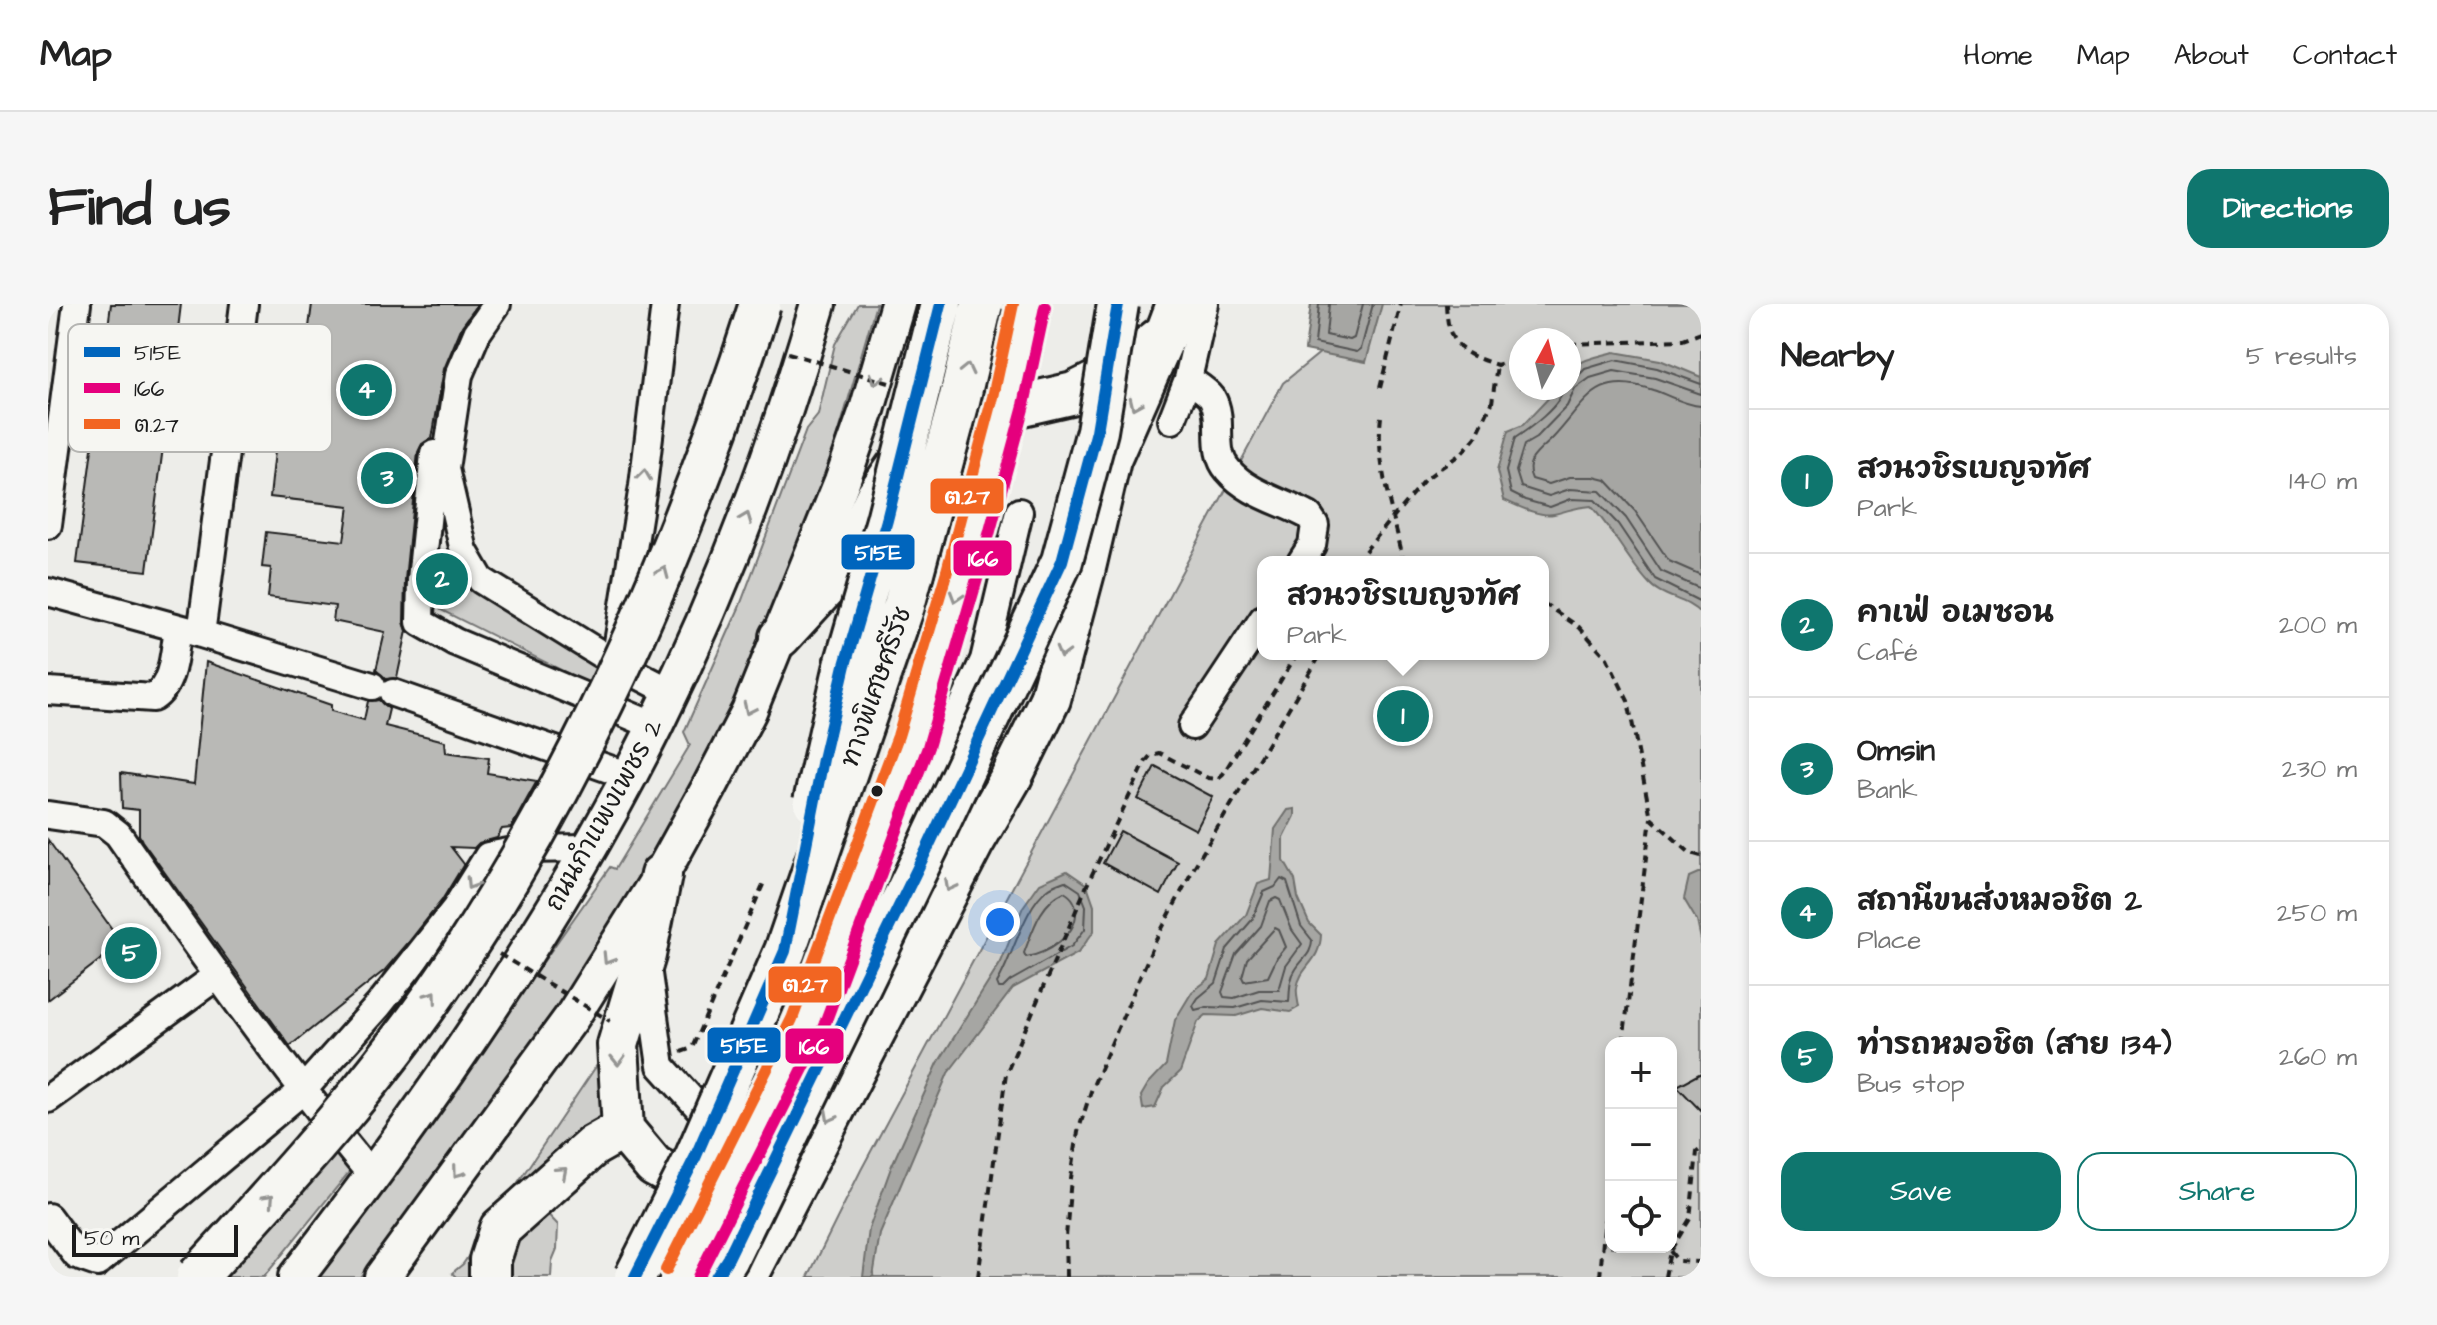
<!DOCTYPE html>
<meta charset="utf-8">
<style>
:root{--surface:#fff;--page:#f6f6f6;--text:#222;--muted:#767676;--line:#e0e0e0;--accent:#0f766e}
body{margin:0;font-family:"Architects Daughter","Playpen Sans Thai",sans-serif;background:var(--page);color:var(--text)}
.controls{position:absolute;right:24px;bottom:24px;display:grid;overflow:hidden;border-radius:16px;box-shadow:0 4px 12px #0003}
.controls button{width:72px;height:72px;display:grid;place-items:center;padding:0;border:0;border-bottom:2px solid var(--line);background:var(--surface);color:var(--text);font:40px sans-serif}
.compass{position:absolute;left:1461px;top:24px;width:72px;height:72px;border-radius:50%;background:var(--surface);box-shadow:0 4px 12px #0003;rotate:7deg}
.scale{position:absolute;left:24px;bottom:20px;width:166px;box-sizing:border-box;padding-left:8px;border:4px solid #1c1c1c;border-top:0;font-size:22px;line-height:28px;white-space:nowrap;color:#1c1c1c;-webkit-text-stroke:6px #f6f6f2;paint-order:stroke}
.you{position:absolute;left:952px;top:618px;width:28px;height:28px;margin:-20px;border:6px solid #fff;border-radius:50%;background:#1a73e8;box-shadow:0 0 0 12px #1a73e833}
.badge{display:grid;place-items:center;width:52px;height:52px;border-radius:50%;background:var(--accent);color:#fff;font-size:26px;font-weight:700}
.pin{position:absolute;translate:-50% -50%;border:4px solid #fff;box-shadow:0 2px 8px #0006}
.popup{position:absolute;left:1209px;top:252px;width:292px;height:104px;box-sizing:border-box;display:grid;place-content:center;border-radius:16px;background:var(--surface);filter:drop-shadow(0 2px 6px #0005);font-size:26px;white-space:nowrap;color:var(--muted)}
.popup b{font-size:30px;color:var(--text)}
.popup::after{content:'';position:absolute;left:50%;top:100%;margin-left:-16px;border:16px solid transparent;border-top-color:var(--surface)}
.list{margin:0;padding:0;list-style:none}
h2{display:flex;justify-content:space-between;align-items:center;height:104px;margin:0;padding:0 32px;font-size:34px}
h2 small{font-size:26px;font-weight:400;color:var(--muted)}
.list li{display:grid;grid-template-columns:52px 1fr auto;gap:24px;align-items:center;box-sizing:border-box;height:144px;padding:0 32px;border-top:2px solid var(--line)}
.list b{display:block;font-size:30px;white-space:nowrap}
.list p{margin:0;font-size:26px;white-space:nowrap;color:var(--muted)}
.list em{font-size:26px;font-style:normal;color:var(--muted)}
.actions{display:flex;gap:16px;padding:24px 32px}
.actions a{flex:1;padding:18px 0;border:2px solid var(--accent);border-radius:24px;text-align:center;font-size:28px;color:var(--accent)}
.actions .main{background:var(--accent);color:#fff}
.icon{flex:none;width:44px;height:44px;fill:none;stroke:currentColor;stroke-width:2;stroke-linecap:round;stroke-linejoin:round}
.map{position:relative;flex:none;width:1653px;height:973px;overflow:hidden;border-radius:24px}
header{display:flex;align-items:center;gap:48px;box-sizing:border-box;height:112px;padding:0 40px;background:var(--surface);border-bottom:2px solid var(--line)}
header strong{font-size:38px}
nav{display:flex;gap:44px;margin-inline-start:auto;font-size:28px}
.intro{display:flex;align-items:center;justify-content:space-between;box-sizing:border-box;height:192px;padding:0 48px}
h1{margin:0;font-size:56px}
.button{padding:20px 36px;border-radius:24px;background:var(--accent);color:#fff;font-size:28px;font-weight:700}
main{display:flex;gap:48px;padding:0 48px}
aside{flex:1;background:var(--surface);border-radius:24px;box-shadow:0 4px 12px #0003}
.map>svg:first-child{display:block}
</style>
<header>
<strong>Map</strong>
<nav><a>Home</a><a>Map</a><a>About</a><a>Contact</a></nav>
</header>
<div class="intro"><h1>Find us</h1><a class="button">Directions</a></div>
<main>
<div class="map">
<svg width="1653" height="973" viewBox="0 0 1653 973">
<rect width="100%" height="100%" fill="#edede9"/>
<filter id="ink" filterUnits="userSpaceOnUse"><feTurbulence type="fractalNoise" baseFrequency=".0125" numOctaves="2"/><feDisplacementMap in="SourceGraphic" scale="16" xChannelSelector="R" yChannelSelector="G"/><feConvolveMatrix kernelMatrix="1 2 1 2 8 2 1 2 1" color-interpolation-filters="sRGB"/></filter>
<g filter="url(#ink)">
<!-- green -->
<path fill="#cececb" stroke="#757574" stroke-width="2" fill-rule="evenodd" d="M810 0H828L779 169 743 272 698 377 662 450 521 693 325 957 312 973H262L486 671 562 563 567 565 642 441 636 428 691 304 758 126 770 111 787 40Z
M1325 0H1653V973H760L813 866 1235 79 1317 12ZM1473 36H1521V84H1473ZM1215 258H1495V350H1215ZM1563 739H1623V943H1563Z
M413 257 567 359 551 385 393 306 382 295 408 298Z
M551 758 560 817 433 973H408L404 969 415 960Z
M285 841 302 867 216 973H167Z
M491 901 510 921 509 945 504 957 503 973H456L462 940Z"/>
<!-- water -->
<path fill="#a6a6a3" stroke="#6f6f6d" stroke-width="2" d="M1263 0H1334L1318 58 1257 46Z
M1566 48 1612 56 1653 73V310C1639 294 1613 294 1600 278 1579 255 1565 226 1543 202 1525 203 1521 207 1506 210 1491 213 1470 202 1456 196L1449 167 1460 127 1475 121 1510 84H1521C1521 54 1543 55 1566 48Z
M1247 505V512L1236 534V557L1247 576 1250 594 1261 619 1273 631C1272 659 1252 662 1249 684 1248 690 1250 697 1251 703L1242 708 1214 704 1188 712 1158 711 1150 718 1132 768 1116 783 1107 803 1095 805 1093 792 1100 780 1118 761 1127 716 1144 688 1161 675 1171 641 1198 611 1210 580 1223 576 1227 525 1240 506Z
M1019 567 1039 581 1046 601V627L1030 649 965 684 900 769 832 930 825 973H815L821 925 844 861 890 759 953 658 975 603 992 579Z
M1650 569H1653V636L1649 617 1636 595 1641 573Z"/>
<g fill="none" stroke-linecap="round" stroke-linejoin="round">
<!-- shore -->
<path stroke="#535352" stroke-width="2" d="M1271 0 1267 39 1309 48 1313 45 1325 0
M1281 0 1278 31 1302 36 1306 34 1315 0
M1521 75 1528 74 1537 65 1567 56 1609 64 1653 80
M1516 84C1513 102 1481 125 1467 134L1458 167 1463 189 1477 196 1502 203 1523 195 1547 196 1570 220 1607 275 1653 298
M1653 90 1607 74 1566 67 1542 74 1527 85 1519 102 1488 134 1476 141 1468 167 1473 183 1501 192 1522 185 1552 187 1578 214 1613 267 1653 285
M1653 102C1636 101 1621 91 1605 86 1546 66 1539 98 1504 135 1492 147 1475 156 1484 175L1501 180 1522 173H1546L1558 176 1587 207 1621 257 1653 271
M1233 575 1239 578 1253 622 1264 636C1264 650 1255 654 1248 665 1241 675 1242 687 1241 698L1214 696 1187 704 1159 703 1147 706 1145 702 1150 694 1168 679 1179 645 1204 616 1216 588 1227 583Z
M1017 577 1032 587 1038 602 1037 625 1024 642 962 677 955 684H951L949 679C964 655 977 600 1000 585 1005 581 1012 579 1017 577Z
M1016 588C1025 593 1028 599 1028 609 1028 632 998 650 978 653L976 649C985 626 992 599 1016 588Z
M1228 594 1232 596 1244 626 1254 640 1238 662 1231 686H1211L1186 694 1176 693 1174 688 1188 650 1213 622 1222 597Z
M1227 624 1231 626 1238 643 1229 654 1220 673 1196 677 1194 673 1199 655Z"/>
</g>
<!-- building -->
<path fill="#b9b9b6" stroke="#1c1c1c" stroke-width="2" d="M63 0H133L126 58 172 63 178 76 187 80 200 74 204 66 243 71 245 59 257 54 264 0H430L414 22 396 65 384 135 374 140 370 148 357 276 356 318 359 327 349 374 338 375 328 366 337 328 285 317 287 302 220 293 223 264 214 263 218 228 296 237 301 202 222 193 232 101 200 98 198 89 187 80 177 82 168 94 122 89 99 267 29 259Z
M391 254 403 256 411 270 408 298 389 296Z
M158 358 283 401V407L316 416 320 397 331 396 341 405 337 422 397 437 398 448 441 454 439 469 489 477 463 524 454 525 449 534 431 539 426 544 403 543 416 560 394 596 360 639 337 666 242 742 94 537 91 531V506L74 504 73 469 146 480Z
M1107 462 1165 493 1148 526 1090 495Z
M1072 527 1130 558 1113 591 1055 559Z
M0 536 74 639 0 696Z
M1653 769V807L1629 782Z"/>
<g fill="none" stroke-linecap="round" stroke-linejoin="round">
<defs>
<path id="minor" d="M449 0 429 29 411 71 397 165 416 247 433 276 567 359 623 388
M188 64 196 0
M1140 75C1147 80 1159 87 1164 94 1177 116 1162 146 1180 166 1200 190 1234 197 1261 212L1267 221 1264 241 1253 258
M1124 116 1140 75 1157 0
M386 150 373 276 372 318 407 338 607 422
M0 221 29 0
M0 288 153 330 324 382
M153 330 184 96
M570 339 595 182 617 0
M0 387 105 394C126 381 126 347 130 324
M345 389 581 472
M1144 422 1215 315
M0 511 56 519 70 530C152 648 234 763 325 873
M810 631 936 356 971 208
M599 663 613 762 652 805 681 816
M0 795 169 672
M0 913 29 952 49 959 254 787 331 701 407 605 440 552 476 545 540 544"/>
<path id="major" d="M248 973C381 801 510 617 607 422 674 287 728 145 770 0
M334 973 524 713 613 571 661 484 701 407 794 177 819 106 850 0"/>
<path id="highway" d="M732 333 792 268 829 191 849 162 899 131 974 101 1026 89 1068 68 1118 29 1129 0
M613 571 597 651 570 741 575 825 606 862 666 895
M442 973V956L452 925 545 842 575 825
M699 973 925 539 963 474 1002 395 1036 268 1062 156 1118 29"/>
</defs>
<!-- minor casing -->
<use href="#minor" stroke="#1c1c1c" stroke-width="32"/>
<!-- major casing -->
<use href="#major" stroke="#1c1c1c" stroke-width="40"/>
<!-- highway casing -->
<use href="#highway" stroke="#1c1c1c" stroke-width="46"/>
<!-- path -->
<path stroke="#1c1c1c" stroke-width="4" stroke-dasharray="8 6" stroke-linecap="butt" d="M1398 0C1400 42 1411 48 1449 61L1473 53
M1521 40 1635 36 1653 29
M1332 84 1353 0
M1333 113C1327 160 1346 212 1356 258
M1308 258 1376 176 1414 149 1428 133 1444 99 1449 61
M1495 299 1531 323 1559 354 1580 397 1603 514 1642 549 1653 552
M1575 739 1603 514
M633 748 644 744 717 576
M1622 947 1630 957 1653 958
M930 973 958 770 1039 581 1098 457 1103 451 1111 449 1160 474 1169 475 1175 470 1249 350
M1019 973 1018 933 1023 874 1030 828 1044 784 1108 636 1148 560 1273 350
M1552 973 1563 841
M1617 973 1622 947 1642 915 1649 848 1653 845"/>
<!-- minor -->
<use href="#minor" stroke="#f6f6f2" stroke-width="26"/>
<!-- major -->
<use href="#major" stroke="#f6f6f2" stroke-width="34"/>
<!-- highway -->
<use href="#highway" stroke="#f6f6f2" stroke-width="40"/>
<defs>
<path id="highway-bridge" d="M766 498 797 361 839 216 893 0
M149 973C243 871 338 767 413 651 545 449 639 228 712 0
M587 973 647 854 737 647 856 302 911 97 934 0
M632 973 759 721 865 437 914 271 961 97 981 0
M668 973 680 954 880 543 1014 257 1049 127 1070 0"/>
</defs>
<!-- highway-bridge casing -->
<use href="#highway-bridge" stroke="#1c1c1c" stroke-width="46" stroke-linecap="butt"/>
<!-- path-bridge -->
<path stroke="#1c1c1c" stroke-width="4" stroke-dasharray="8 6" stroke-linecap="butt" d="M740 49 841 79
M451 650 562 717"/>
<!-- highway-bridge -->
<use href="#highway-bridge" stroke="#f6f6f2" stroke-width="40"/>
<defs>
<path id="bus-1" d="M587 973 647 854 737 647 775 455 797 361 839 216 893 0
M668 973 680 954 880 543 1014 257 1049 127 1070 0"/>
<path id="bus-2" d="M650 973 774 727 880 443 929 275 976 101 997 3"/>
<path id="bus-3" d="M618 966 744 715 850 432 899 267 945 93 965 0"/>
</defs>
<!-- bus-1 casing -->
<use href="#bus-1" stroke="#f6f6f2" stroke-width="18"/>
<!-- bus-2 casing -->
<use href="#bus-2" stroke="#f6f6f2" stroke-width="18"/>
<!-- bus-3 casing -->
<use href="#bus-3" stroke="#f6f6f2" stroke-width="18"/>
<!-- bus-1 -->
<use href="#bus-1" stroke="#0065bd" stroke-width="12"/>
<!-- bus-2 -->
<use href="#bus-2" stroke="#e5007d" stroke-width="12"/>
<!-- bus-3 -->
<use href="#bus-3" stroke="#f26522" stroke-width="12"/>
</g>
<!-- one-way arrows -->
<defs><path id="oneway-chevron" d="M-2-3.5L2.5 0L-2 3.5" fill="none" stroke-width="1.6" stroke-linecap="round" stroke-linejoin="round" transform="scale(2)"/></defs>
<g stroke="#949492">
<use href="#oneway-chevron" transform="translate(919 65) rotate(-77)"/>
<use href="#oneway-chevron" transform="translate(828 75) rotate(107)"/>
<use href="#oneway-chevron" transform="translate(1087 100) rotate(114)"/>
<use href="#oneway-chevron" transform="translate(596 171) rotate(-83)"/>
<use href="#oneway-chevron" transform="translate(698 214) rotate(-69)"/>
<use href="#oneway-chevron" transform="translate(615 268) rotate(-67)"/>
<use href="#oneway-chevron" transform="translate(908 293) rotate(107)"/>
<use href="#oneway-chevron" transform="translate(1014 349) rotate(105)"/>
<use href="#oneway-chevron" transform="translate(701 405) rotate(115)"/>
<use href="#oneway-chevron" transform="translate(423 580) rotate(122)"/>
<use href="#oneway-chevron" transform="translate(902 582) rotate(118)"/>
<use href="#oneway-chevron" transform="translate(560 655) rotate(122)"/>
<use href="#oneway-chevron" transform="translate(384 692) rotate(-54)"/>
<use href="#oneway-chevron" transform="translate(570 756) rotate(89)"/>
<use href="#oneway-chevron" transform="translate(782 813) rotate(118)"/>
<use href="#oneway-chevron" transform="translate(410 868) rotate(126)"/>
<use href="#oneway-chevron" transform="translate(514 868) rotate(-41)"/>
<use href="#oneway-chevron" transform="translate(221 895) rotate(-47)"/>
</g>
</g>
<!-- markers -->
<circle fill="#1c1c1c" stroke="#f6f6f2" stroke-width="3" cx="829" cy="487" r="7"/>
<g text-anchor="middle" dominant-baseline="central" stroke-width="6" stroke-linejoin="round" paint-order="stroke">
<!-- street labels -->
<g font-size="26" fill="#1c1c1c" stroke="#f6f6f2">
<text transform="translate(828 383) rotate(-71)">ทางพิเศษศรีรัช</text>
<text transform="translate(556 511) rotate(-61)">ถนนกำแพงเพชร 2</text>
</g>
</g>
<!-- legend -->
<rect x="20" y="20" width="264" height="128" rx="12" fill="#f6f6f2" stroke="#b5b5b2" stroke-width="2"/>
<rect x="36" y="43" width="36" height="10" fill="#0065bd"/>
<rect x="36" y="79" width="36" height="10" fill="#e5007d"/>
<rect x="36" y="115" width="36" height="10" fill="#f26522"/>
<g font-size="22" fill="#1c1c1c">
<text x="86" y="56">515E</text>
<text x="86" y="92">166</text>
<text x="86" y="128">ต.27</text>
</g>
<g stroke="#f6f6f2" stroke-width="3">
<rect x="881" y="173" width="76" height="38" rx="8" fill="#f26522"/>
<rect x="792" y="229" width="76" height="38" rx="8" fill="#0065bd"/>
<rect x="904" y="235" width="61" height="38" rx="8" fill="#e5007d"/>
<rect x="719" y="661" width="76" height="39" rx="8" fill="#f26522"/>
<rect x="658" y="722" width="76" height="38" rx="8" fill="#0065bd"/>
<rect x="736" y="723" width="61" height="38" rx="8" fill="#e5007d"/>
</g>
<g font-size="22" text-anchor="middle" font-weight="bold" fill="#fff">
<text x="919" y="200">ต.27</text>
<text x="830" y="256">515E</text>
<text x="935" y="262">166</text>
<text x="757" y="688">ต.27</text>
<text x="696" y="749">515E</text>
<text x="766" y="750">166</text>
</g>
</svg>
<div class="controls">
<button>+</button>
<button>−</button>
<button><svg class="icon" aria-label="locate" viewBox="0 0 24 24"><circle cx="12" cy="12" r="6"/><path d="M12 2v4M12 18v4M2 12h4M18 12h4"/></svg></button>
</div>
<svg class="compass" viewBox="-18 -18 36 36"><path d="M0-13l5 13h-10z" fill="#e53935"/><path d="M0 13l5-13h-10z" fill="#767676"/></svg>
<div class="scale">50 m</div>
<div class="you"></div>
<div class="pin badge" style="left:1355px;top:412px">1</div>
<div class="popup"><b>สวนวชิรเบญจทัศ</b>Park</div>
<div class="pin badge" style="left:394px;top:275px">2</div>
<div class="pin badge" style="left:339px;top:174px">3</div>
<div class="pin badge" style="left:318px;top:86px">4</div>
<div class="pin badge" style="left:83px;top:649px">5</div>
</div>
<aside>
<h2>Nearby<small>5 results</small></h2>
<ul class="list">
<li><span class="badge">1</span><div><b>สวนวชิรเบญจทัศ</b><p>Park</p></div><em>140 m</em></li>
<li><span class="badge">2</span><div><b>คาเฟ่ อเมซอน</b><p>Café</p></div><em>200 m</em></li>
<li><span class="badge">3</span><div><b>Omsin</b><p>Bank</p></div><em>230 m</em></li>
<li><span class="badge">4</span><div><b>สถานีขนส่งหมอชิต 2</b><p>Place</p></div><em>250 m</em></li>
<li><span class="badge">5</span><div><b>ท่ารถหมอชิต (สาย 134)</b><p>Bus stop</p></div><em>260 m</em></li>
</ul>
<div class="actions"><a class="main">Save</a><a>Share</a></div>
</aside>
</main>
